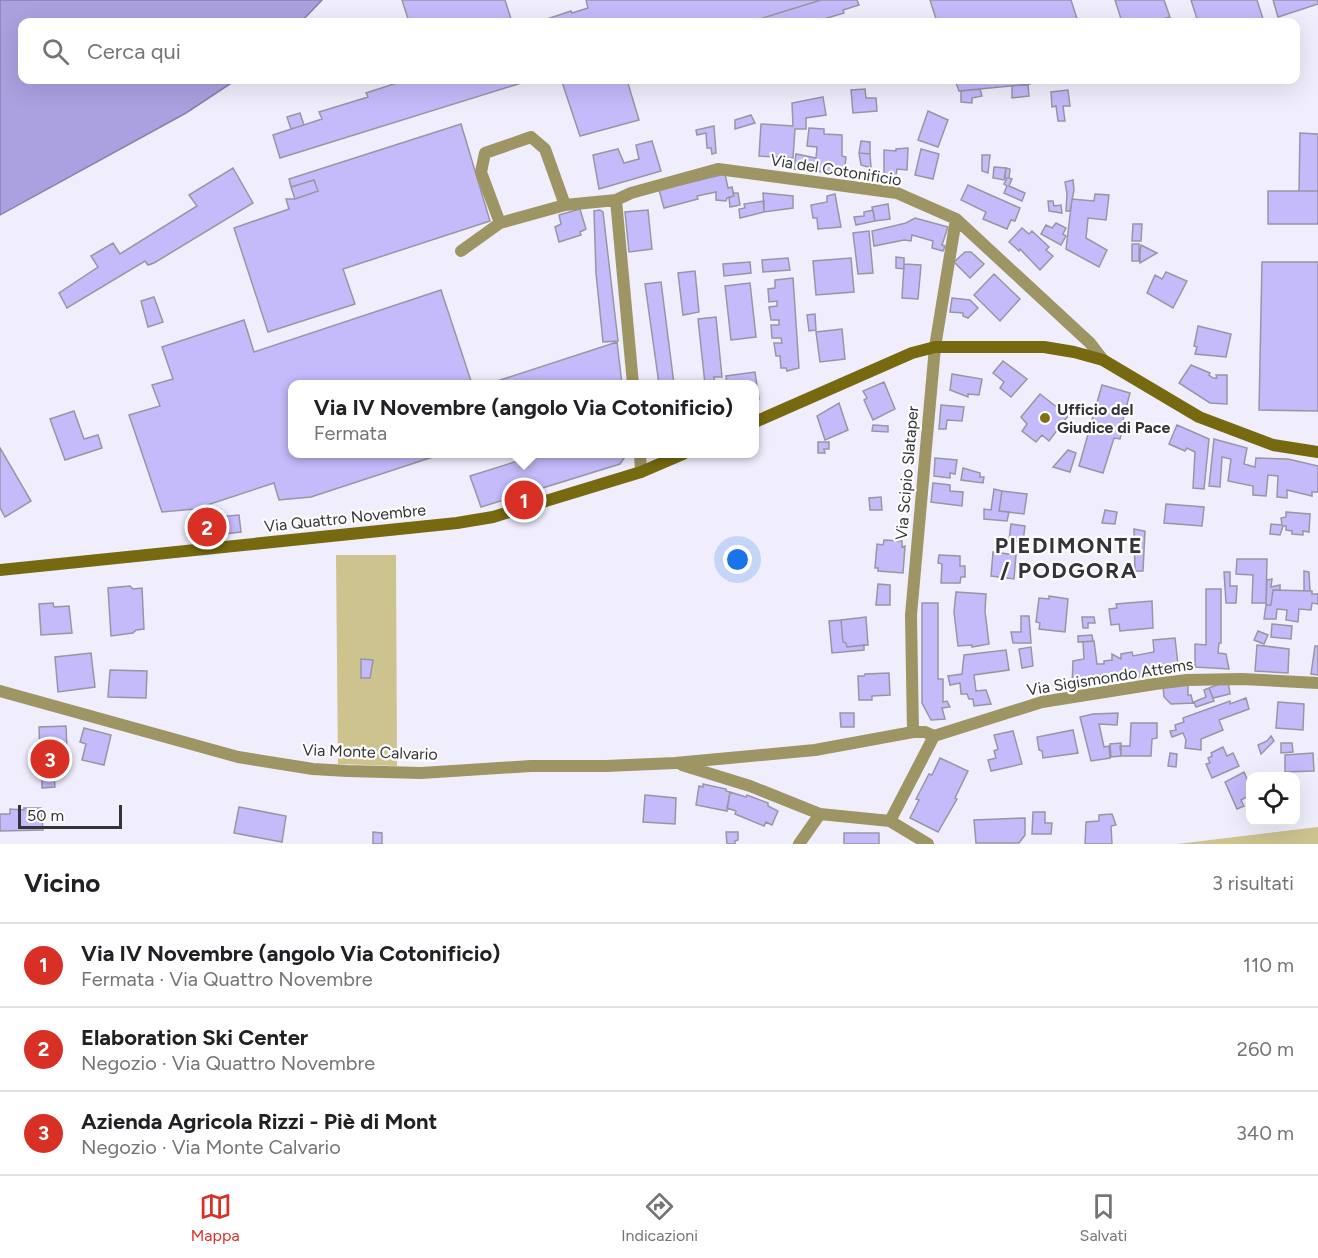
<!DOCTYPE html>
<html lang="it">
<meta charset="utf-8">
<style>
:root{--surface:#fff;--page:#f6f6f6;--text:#202124;--muted:#757577;--line:#e0e0e0;--accent:#d93025}
body{margin:0;font-family:Figtree,sans-serif;background:var(--page);color:var(--text)}
.controls{position:absolute;right:18px;bottom:18px;display:grid;overflow:hidden;border-radius:12px;box-shadow:0 6px 24px #0002}
.controls button{width:54px;height:54px;display:grid;place-items:center;padding:0;border:0;border-bottom:2px solid var(--line);background:var(--surface);color:var(--text);font:30px sans-serif}
.scale{position:absolute;left:18px;bottom:15px;width:104px;box-sizing:border-box;padding-left:6px;border:3px solid #333338;border-top:0;font-size:16px;line-height:21px;white-space:nowrap;color:#333338;-webkit-text-stroke:4px #fdfdfd;paint-order:stroke}
.you{position:absolute;left:738px;top:560px;width:21px;height:21px;margin:-15px;border:4px solid #fff;border-radius:50%;background:#1a73e8;box-shadow:0 0 0 9px #1a73e833}
.badge{display:grid;place-items:center;width:39px;height:39px;border-radius:50%;background:var(--accent);color:#fff;font-size:20px;font-weight:700}
.pin{position:absolute;translate:-50% -50%;border:3px solid #fff;box-shadow:0 2px 6px #0006}
.popup{position:absolute;left:288px;top:380px;width:471px;height:78px;box-sizing:border-box;display:grid;place-content:center;border-radius:12px;background:var(--surface);filter:drop-shadow(0 2px 4px #0005);font-size:20px;white-space:nowrap;color:var(--muted)}
.popup b{font-size:22px;color:var(--text)}
.popup::after{content:'';position:absolute;left:50%;top:100%;margin-left:-12px;border:12px solid transparent;border-top-color:var(--surface)}
.list{margin:0;padding:0;list-style:none}
h2{display:flex;justify-content:space-between;align-items:center;height:78px;margin:0;padding:0 24px;font-size:26px}
h2 small{font-size:20px;font-weight:400;color:var(--muted)}
.list li{display:grid;grid-template-columns:39px 1fr auto;gap:18px;align-items:center;box-sizing:border-box;height:84px;padding:0 24px;border-top:2px solid var(--line)}
.list b{display:block;font-size:22px;white-space:nowrap}
.list p{margin:0;font-size:20px;white-space:nowrap;color:var(--muted)}
.list em{font-size:20px;font-style:normal;color:var(--muted)}
.icon{flex:none;width:33px;height:33px;fill:none;stroke:currentColor;stroke-width:2;stroke-linecap:round;stroke-linejoin:round}
.map{position:relative;flex:none;width:1318px;height:844px;overflow:hidden}
.search{position:absolute;background:var(--surface);box-shadow:0 6px 24px #0002;left:18px;right:18px;top:18px;height:66px;display:flex;align-items:center;gap:15px;box-sizing:border-box;padding:0 21px;border-radius:12px;color:var(--muted);font-size:22px}
.sheet{height:330px;background:var(--surface)}
nav{display:flex;justify-content:space-around;align-items:center;box-sizing:border-box;height:84px;border-top:2px solid var(--line);background:var(--surface);font-size:16px;color:var(--muted)}
nav a{display:grid;justify-items:center;gap:3px}
nav .on{color:var(--accent)}
.map>svg:first-child{display:block}
</style>
<div class="map">
<svg width="1318" height="844" viewBox="0 0 1318 844">
<rect width="100%" height="100%" fill="#f0eefd"/>
<!-- green -->
<path fill="#ccc38e" d="M336 555H396L397 766 338 764Z
M1318 827V844H1177Z"/>
<!-- water -->
<path fill="#aca1e0" stroke="#8880ae" stroke-width="1.5" d="M0 0H322L301 22H22V80H236L186 113 0 215Z"/>
<!-- building -->
<path fill="#c5bafa" stroke="#9896a4" stroke-width="1.5" d="M402 0H505L512 22H409Z
M586 0H821L750 22H542L541 21 571 11 572 13 588 8Z
M821 0H857L859 5 843 10 844 13 814 22H750Z
M930 0H1071L1078 22H937Z
M1115 0H1164L1170 17 1153 22H1122Z
M1191 0H1257L1264 22H1198Z
M1273 0H1318V4L1278 17Z
M406 80H531L280 158 273 135 322 119 319 112 368 97 366 93Z
M569 80H627L639 120 580 136 562 82Z
M955 80H1029L1030 84 959 91Z
M1028 84 1029 96 1012 98V86Z
M865 89 866 98H876L877 111 853 113 851 90Z
M980 89 982 96 972 98V103L961 102V91Z
M1068 90 1070 106H1063L1065 121H1058L1056 106 1052 107 1051 92Z
M823 97 826 115 806 118V129H795L793 158 759 156 761 124 793 126 792 103Z
M928 111 948 120 938 147 918 140Z
M300 113 304 125 291 129 287 117Z
M751 115 755 123 735 129V120Z
M461 124 490 221 343 269 355 304 268 332 234 228 289 209 286 199H295L318 191 314 180 291 187 289 179Z
M714 126 716 153 712 154 711 148H707L706 133 697 135 696 130Z
M809 128 824 129V134L842 135V156L846 157 844 174 794 169 796 154 816 158 817 147 807 146Z
M1300 133 1318 134V191H1299Z
M652 141 661 171 599 189 593 155 618 149 624 163 639 159 636 145Z
M861 141 870 142V154L859 153Z
M908 148 907 170 897 169 896 176 884 175V150L896 151V149Z
M921 149 939 154 933 179 915 175Z
M859 153 870 154 871 168 861 165Z
M982 155H990L988 173 982 171Z
M994 167 1006 168 1004 180 993 178Z
M233 168 253 203 154 263 148 265 145 261 67 308 59 293 98 267 91 256 113 243 120 254 197 206 189 195Z
M1006 168 1010 169 1009 178 1012 179 1009 186 1025 193 1022 201 1004 193 1007 186 1004 184 1007 178H1005Z
M725 174 728 188 732 187 734 196 727 198 726 201 716 200V192L697 196 698 199 664 208 659 190Z
M314 180 318 191 295 199 291 187Z
M1073 180 1074 190 1070 211H1066L1067 194 1065 182Z
M968 185 1020 208 1015 221 1011 220 1007 229 983 219 986 212 961 200Z
M1268 191H1318V224H1268Z
M733 193H738L740 205 730 207 729 197 734 196Z
M763 193 793 196V208L764 212Z
M835 194 841 227 818 229 817 218H813L811 205 827 202V196Z
M1095 194 1109 195 1106 220 1088 218 1086 238 1107 250 1099 267 1066 249 1072 199 1094 201Z
M764 201V212L740 218 739 209 745 208 744 204Z
M1048 201H1053L1054 206 1061 205 1062 213 1049 211Z
M888 204 890 219 875 221 872 207Z
M580 209 586 229 580 232 581 235 559 242 555 227 561 224 559 215Z
M600 210 603 212 618 341 603 342 596 273 594 211Z
M648 210 652 249 629 252 625 212Z
M873 210 875 221 856 225 854 217 864 216V212Z
M915 218 948 227 942 245 945 246 943 251 932 248 933 241 912 235 911 241 904 240 874 246 872 231 906 223Z
M1056 223 1066 228 1063 234 1066 236 1061 245 1041 234 1046 225 1052 228Z
M1133 224H1142L1141 241H1132Z
M1022 228 1029 234 1032 231 1049 247 1046 250 1053 256 1040 270 1020 249 1019 251 1009 242Z
M869 231 873 273 858 274 853 233Z
M1132 244H1139V261H1132Z
M1141 245 1157 253 1140 263V254Z
M965 252H971L984 264 970 278 954 262Z
M896 257 904 258V269L896 268Z
M788 258 790 270 763 272 762 260Z
M851 258 854 292 816 295 813 261Z
M750 262 751 273 724 276 723 264Z
M1262 262H1318V411L1259 410Z
M904 264 921 265 918 299 902 298Z
M695 271 699 312 683 315 678 273Z
M1166 272 1187 281 1173 308 1147 293 1155 275 1162 279Z
M994 274 1020 299 1000 321 974 295Z
M793 278 799 368 787 371 786 368H781L780 356H776L774 343H782L781 338H772L771 325H779V320H771L769 307 777 306V301L769 302 768 289 775 288V280Z
M661 282 674 384H659L645 284Z
M750 283 756 337 731 340 725 286Z
M441 290 472 384H293V454H442L311 497 279 500 274 483 195 509 162 512 129 415 160 406 152 385 173 379 162 347 244 320 254 352Z
M154 297 163 322 148 327 141 301Z
M952 298 970 300 978 308 968 318 963 316V313L950 312Z
M815 314 816 330 809 331 807 315Z
M716 317 722 377H714L715 384H705L698 319Z
M1198 326 1231 334 1226 357 1195 354 1197 347 1194 346Z
M842 329 845 359 820 362 816 332Z
M617 342 622 384H488Z
M1003 361 1027 379 1011 397 1000 388 1004 382 993 373Z
M1191 365 1210 373 1209 375 1213 378H1217L1216 375H1227V404L1210 403 1179 383Z
M755 372 759 399 755 400V384H727L726 376Z
M952 374 982 379 979 395 968 394V397L950 390Z
M884 382 895 409 873 420 864 400 867 398 863 391Z
M1102 385 1130 393 1120 431 1122 432 1120 439 1114 438 1103 473 1079 466Z
M1040 394 1068 416 1049 441 1042 435 1036 442 1022 431 1027 424 1021 417Z
M839 403 848 430 825 440 817 416Z
M941 405 964 407 962 421 947 420 946 429H939Z
M74 411 84 439 98 435 102 448 65 460 50 419Z
M873 425 888 426V432L872 431Z
M1177 425 1209 439 1204 489 1193 488 1195 452 1187 448 1185 451 1169 444Z
M1214 439 1247 448 1244 464 1255 467 1256 458 1288 459 1318 466V492H1312V496L1287 490V498L1277 497 1278 476 1268 475 1266 496 1253 495V486L1228 481 1231 459 1222 457 1220 487 1209 486Z
M818 442H829V449H824L825 453H818Z
M0 448 31 501 5 517 0 508Z
M1068 450 1076 453 1070 472 1053 467Z
M540 454H627L620 464 481 507 470 476Z
M935 458 957 460 955 474 950 473V478L934 476Z
M963 468 980 473V477H984L983 483 961 480Z
M933 483 950 485V491L963 492 962 506 931 502Z
M994 489 1002 491 999 511 1009 512 1007 521 984 519V509L991 510Z
M1002 491 1027 494 1024 514 999 511Z
M881 497 882 510H870L869 498Z
M1166 504 1204 507 1202 526 1164 523Z
M1105 510 1117 512 1115 524 1102 523Z
M1286 512 1310 514 1309 532 1303 531V535L1292 534V531L1286 530V526H1283L1280 535 1270 534 1271 524 1282 525 1281 518 1286 517Z
M239 515 241 532 199 537 197 519Z
M1011 524 1025 526 1023 542 1009 540Z
M1134 529 1145 531 1143 571H1135Z
M884 540 902 541V547L905 546 903 573 878 571V568H875L877 544 883 545Z
M993 552 1016 555 1014 579 991 576Z
M939 555 960 556V566H965V577H961L960 583H941L942 564 938 563Z
M1237 559H1267L1266 603H1252L1253 575 1236 574Z
M1304 571 1309 572 1310 591H1304Z
M1224 572H1230V586H1237L1236 603H1226Z
M1272 579 1271 587 1280 585V590H1273L1271 605H1266L1267 580Z
M878 584 890 585V605H876Z
M130 586 133 589 142 588 144 629 136 630 133 633 111 636 108 588Z
M1206 589H1221V643H1219L1218 653 1226 654 1229 669 1195 667V644L1206 645Z
M1273 590 1312 591V594H1318V604L1312 603 1311 610 1299 609 1298 622 1286 620 1287 610 1277 609 1276 619H1264L1266 605H1271Z
M956 592 986 594 985 611 989 644 972 647V645L958 646 954 612Z
M1049 596 1068 599 1065 632 1039 629 1040 623 1036 622 1039 598 1049 599Z
M1152 601 1153 628 1120 631 1119 624 1111 625 1109 609 1117 608 1116 604Z
M53 603 54 607 69 606 72 633 41 635 39 604Z
M922 603H938V679H943V702L947 701 950 707 942 708 945 719 931 720 922 703Z
M1021 616H1029L1031 643H1013L1011 632H1021Z
M866 617 868 645 847 647 846 643 843 642 841 620Z
M1082 617H1094L1095 623H1088V628H1083Z
M841 620 843 642 846 643 847 647 864 645V650L832 653 829 621Z
M1272 624 1292 626 1291 639 1271 637Z
M1258 631 1268 635 1264 644 1254 640Z
M1092 635 1093 641 1078 642V636Z
M1175 638 1178 665 1155 667 1157 674 1072 687 1073 661 1084 659 1083 642 1094 641 1097 664H1104V661L1112 660V654L1121 659V654L1132 652 1133 656 1154 652 1153 640Z
M1257 645 1289 649 1288 673 1255 671Z
M1315 646H1318V675L1311 674Z
M1031 647 1033 666 1022 668 1019 649Z
M1006 650 1009 670 974 675 976 691 986 690 991 704 974 706 973 699H969L967 694H961L960 683 950 685 948 676 962 674 964 655Z
M91 653 95 687 58 692 55 657Z
M361 659 373 660 370 678H361Z
M110 670 147 671 146 698 108 697Z
M889 673 890 695 872 696V700H859L858 676H864L865 674Z
M1228 681 1230 694 1213 698 1209 688Z
M1188 683V695H1191L1193 703 1171 704 1164 697 1163 686Z
M1209 688 1214 701 1196 707 1194 702 1206 697 1204 690Z
M1246 698 1249 709 1219 720 1223 730 1201 739V750L1185 748 1186 740 1183 733 1172 737 1170 731 1176 730 1175 725 1184 722 1183 718 1230 701V704Z
M1278 702 1304 704 1303 730 1276 728Z
M840 713H854V727H841Z
M1118 713 1117 725 1099 724 1104 747 1109 746 1110 758 1091 761 1080 717 1093 714Z
M1131 723H1157V738L1152 739 1151 756H1121L1120 746H1130Z
M66 726 67 749 57 750V776L41 777 39 727Z
M84 728 111 735 104 765 82 760 86 744 80 742Z
M1073 730 1078 753 1043 758 1042 751 1039 750 1037 737Z
M1013 731 1022 764 991 771 988 760 996 758 994 751 998 749 994 735Z
M1271 736 1274 741 1261 754 1258 745 1267 741Z
M1121 743V756L1111 757 1110 744Z
M1281 743H1292L1293 752 1281 753Z
M1223 747 1227 756 1233 753 1239 766 1212 778 1206 764 1210 763 1208 758 1212 756 1211 753Z
M1170 753 1177 754 1176 767 1168 766Z
M1313 753 1314 771 1285 772V755Z
M940 758 968 771 955 798 957 799 938 832 910 818 919 800 916 799 929 774 932 775Z
M1244 772 1250 786V795L1241 800 1244 806 1237 809 1225 782Z
M54 776 55 787 42 788V777Z
M703 784 726 789V791L730 792 727 811 696 805 699 786 703 787Z
M730 792 746 797 747 795 768 803V806L778 811 772 825 766 822 764 826 735 814 736 811 727 808Z
M645 795 676 798 675 824 643 822Z
M239 807 286 816 282 842 234 833Z
M24 808H41L43 830 0 831V814H10V809L24 810Z
M1033 812H1045V823H1052L1051 834H1032Z
M1112 814 1116 825 1111 826 1112 844H1085L1086 822 1099 821V815Z
M1025 818V835L1019 843H976L974 820Z
M373 832 382 833V844H373Z
M726 832H738V840L735 841V844H727Z
M844 833H879V844H844Z"/>
<g fill="none" stroke-linecap="round" stroke-linejoin="round">
<!-- street -->
<path stroke="#9e9564" stroke-width="12" d="M616 200 633 384
M500 223 481 172 485 153 531 137 545 149 565 205
M461 251 500 223 565 205 616 200 631 193 718 169 897 193 956 219 1090 343 1103 360
M640 454 641 472
M0 691 238 757 313 769 347 771 421 773 531 766H606L675 763 815 750 913 732H925L934 736 1042 702 1155 684 1187 680 1242 679 1318 683
M913 732 911 615 935 347 956 219
M682 765 750 786 820 814 890 821 928 844
M890 821 934 736
M799 844 820 814"/>
<!-- secondary -->
<path stroke="#776910" stroke-width="12" d="M755 422 912 353 935 347H1044L1074 352 1103 360 1199 417 1273 445 1318 452
M0 570 457 523 493 517 641 472 683 454"/>
</g>
<!-- markers -->
<circle fill="#7f7010" stroke="#fdfdfd" stroke-width="2" cx="1045" cy="418" r="6"/>
<g text-anchor="middle" dominant-baseline="central" stroke-width="4.5" stroke-linejoin="round" paint-order="stroke">
<!-- street labels -->
<g font-size="16" fill="#333338" stroke="#fdfdfd">
<text transform="translate(836 170) rotate(9)">Via del Cotonificio</text>
<text transform="translate(907 473) rotate(-85)">Via Scipio Slataper</text>
<text transform="translate(345 518) rotate(-6)">Via Quattro Novembre</text>
<text transform="translate(1110 677) rotate(-9)">Via Sigismondo Attems</text>
<text transform="translate(370 752) rotate(2)">Via Monte Calvario</text>
</g>
<!-- poi labels -->
<g font-size="16" font-weight="bold" fill="#333338" stroke="#fdfdfd" text-anchor="start">
<text x="1057" y="409">Ufficio del<tspan x="1057" dy="18">Giudice di Pace</tspan></text>
</g>
<!-- district labels -->
<g font-size="22" font-weight="bold" letter-spacing="1.5" fill="#333338" stroke="#fdfdfd">
<text x="1069" y="545">PIEDIMONTE<tspan x="1069" dy="25">/ PODGORA</tspan></text>
</g>
</g>
</svg>
<div class="controls">
<button><svg class="icon" aria-label="locate" viewBox="0 0 24 24"><circle cx="12" cy="12" r="6"/><path d="M12 2v4M12 18v4M2 12h4M18 12h4"/></svg></button>
</div>
<div class="scale">50 m</div>
<div class="you"></div>
<div class="pin badge" style="left:524px;top:500px">1</div>
<div class="popup"><b>Via IV Novembre (angolo Via Cotonificio)</b>Fermata</div>
<div class="pin badge" style="left:207px;top:527px">2</div>
<div class="pin badge" style="left:50px;top:759px">3</div>
<div class="search"><svg class="icon" aria-label="search" viewBox="0 0 24 24"><circle cx="10" cy="10" r="6"/><path d="M15 15l6 6"/></svg>Cerca qui</div>
</div>
<section class="sheet">
<h2>Vicino<small>3 risultati</small></h2>
<ul class="list">
<li><span class="badge">1</span><div><b>Via IV Novembre (angolo Via Cotonificio)</b><p>Fermata · Via Quattro Novembre</p></div><em>110 m</em></li>
<li><span class="badge">2</span><div><b>Elaboration Ski Center</b><p>Negozio · Via Quattro Novembre</p></div><em>260 m</em></li>
<li><span class="badge">3</span><div><b>Azienda Agricola Rizzi - Piè di Mont</b><p>Negozio · Via Monte Calvario</p></div><em>340 m</em></li>
</ul>
</section>
<nav>
<a class="on"><svg class="icon" aria-label="map" viewBox="0 0 24 24"><path d="M3 6l6-2 6 2 6-2v14l-6 2-6-2-6 2zM9 4v14M15 6v14"/></svg>Mappa</a>
<a><svg class="icon" aria-label="directions" viewBox="0 0 24 24"><path d="M12 3l9 9-9 9-9-9zM9 14v-3h6M13 9l2 2-2 2"/></svg>Indicazioni</a>
<a><svg class="icon" aria-label="saved" viewBox="0 0 24 24"><path d="M7 4h10v16l-5-4-5 4z"/></svg>Salvati</a>
</nav>
